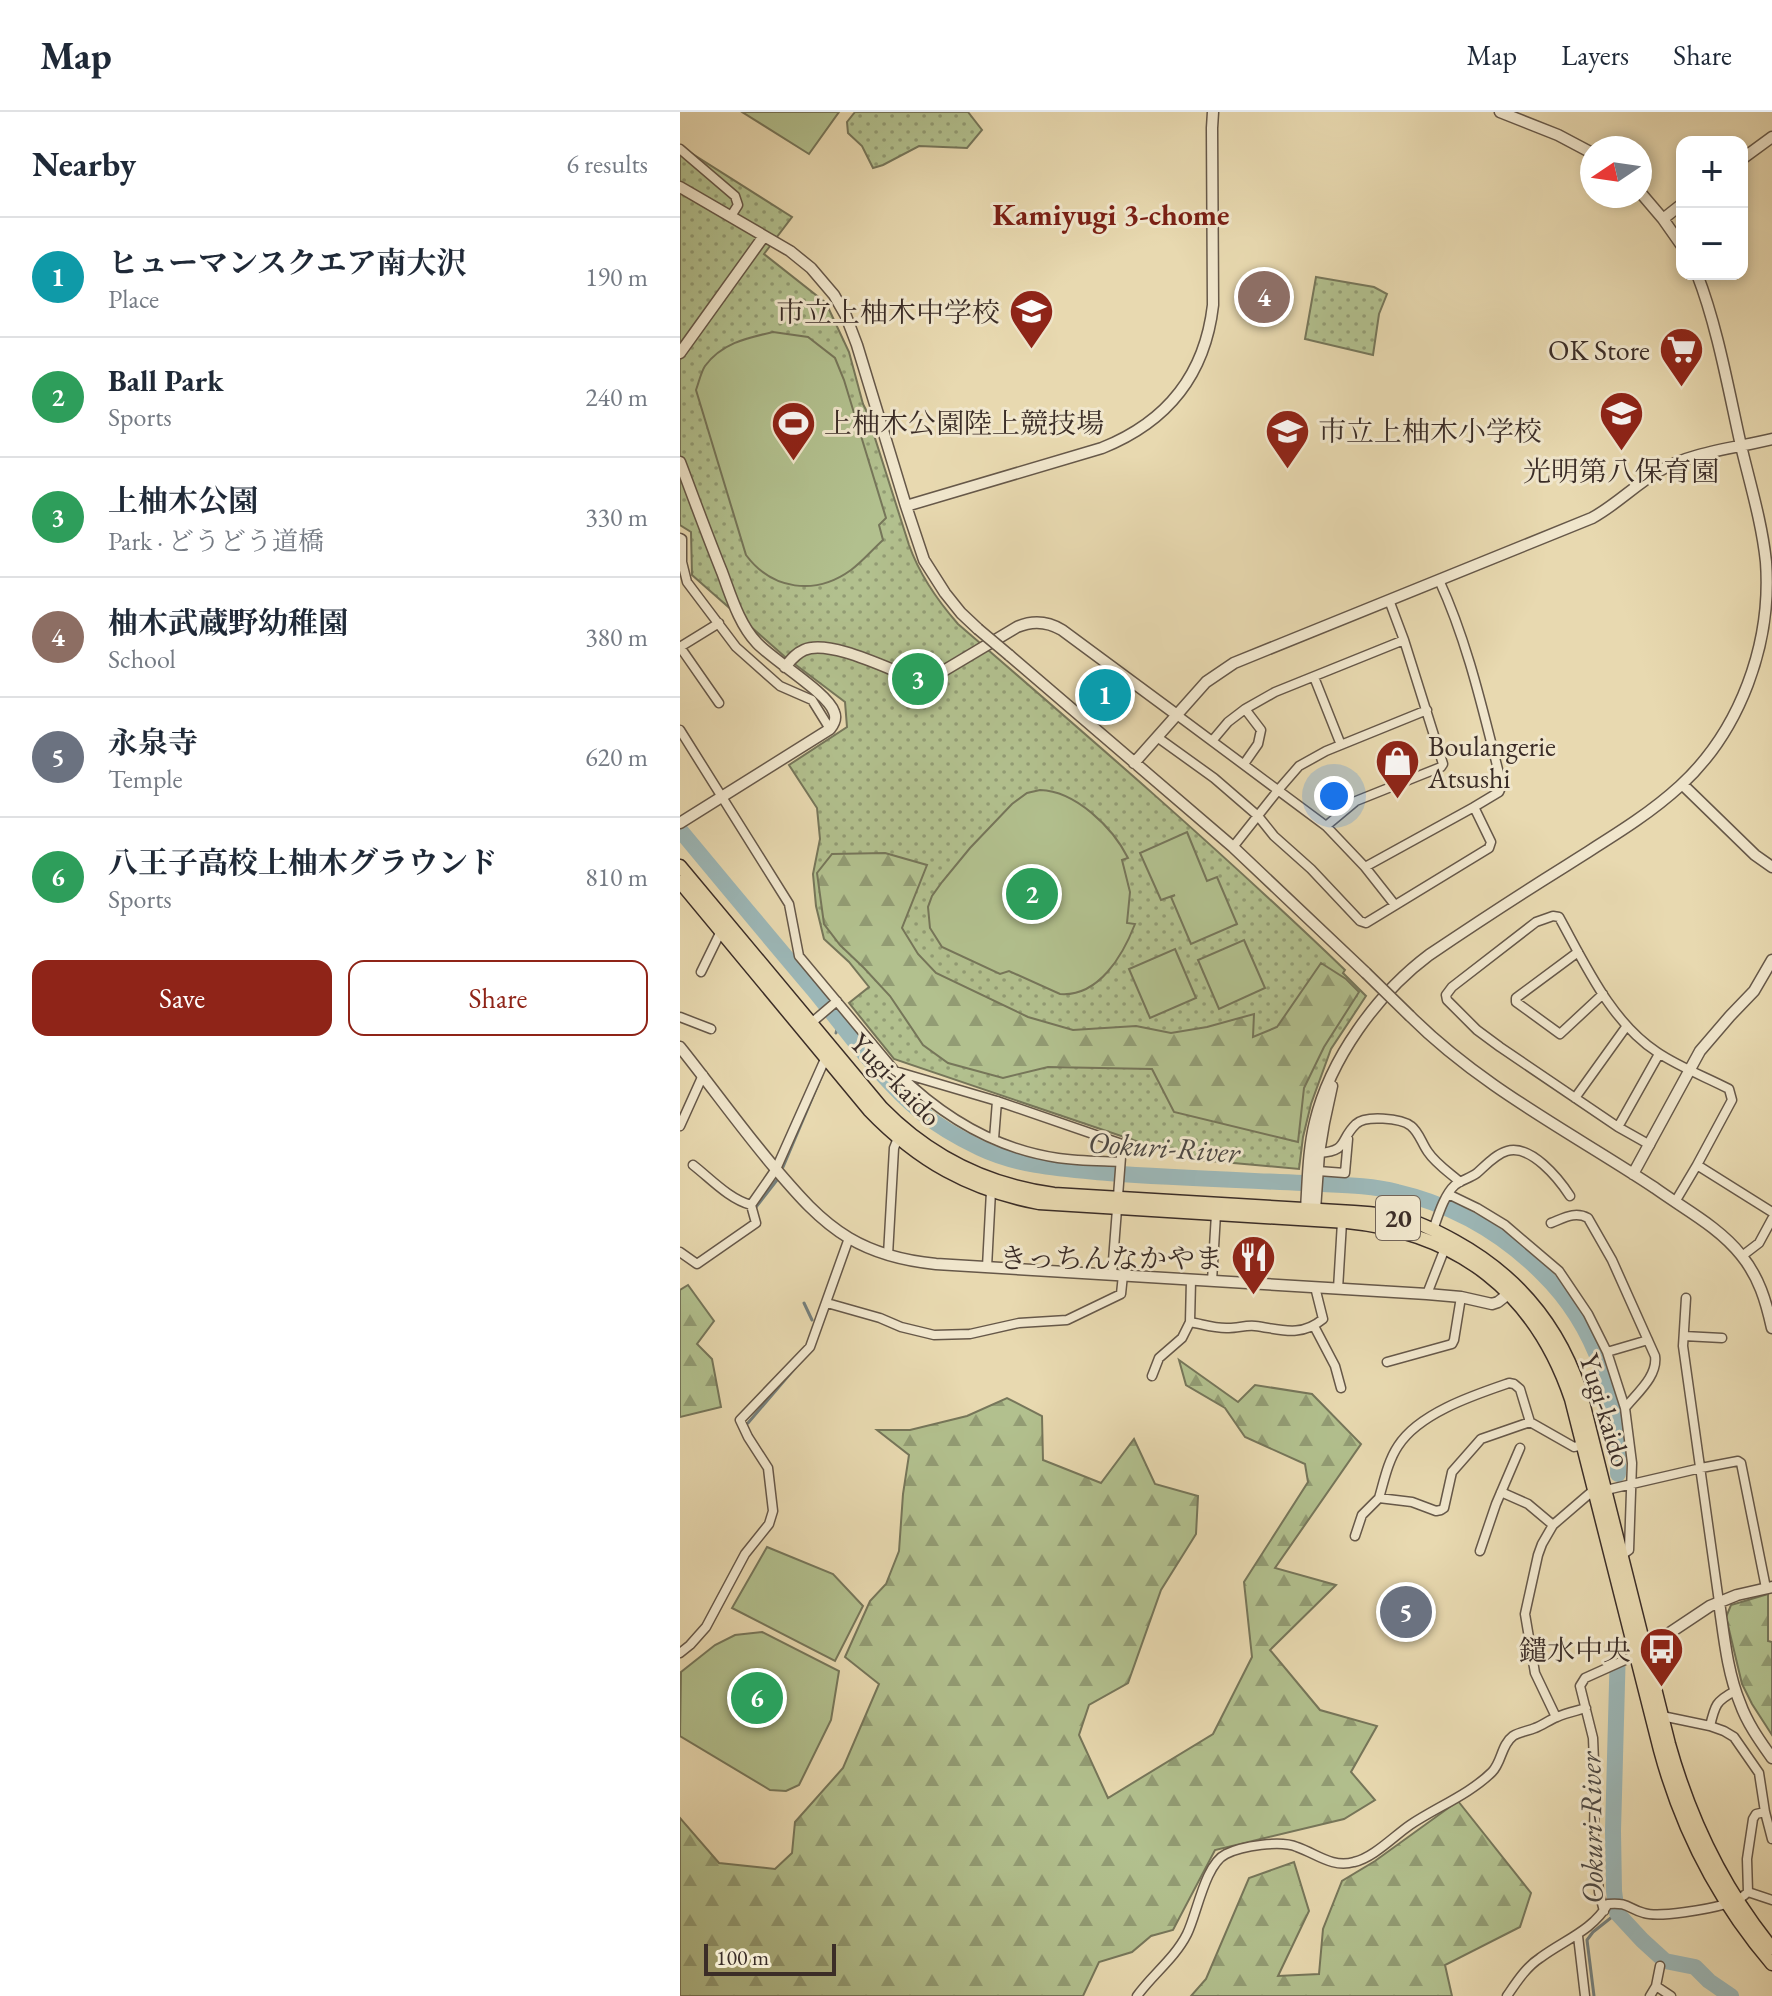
<!DOCTYPE html>
<meta charset="utf-8">
<style>
:root{--surface:#fff;--page:#f6f6f7;--text:#1f2937;--muted:#747a83;--line:#e0e1e3;--accent:#8f2418}
body{margin:0;font-family:"EB Garamond","Noto Serif JP",serif;background:var(--page);color:var(--text)}
.controls{position:absolute;right:24px;top:24px;display:grid;overflow:hidden;border-radius:16px;box-shadow:0 4px 12px #0003}
.controls button{width:72px;height:72px;display:grid;place-items:center;padding:0;border:0;border-bottom:2px solid var(--line);background:var(--surface);color:var(--text);font:40px sans-serif}
.compass{position:absolute;left:900px;top:24px;width:72px;height:72px;border-radius:50%;background:var(--surface);box-shadow:0 4px 12px #0003;rotate:257deg}
.scale{position:absolute;left:24px;bottom:20px;width:132px;box-sizing:border-box;padding-left:8px;border:4px solid #3b2d27;border-top:0;font-size:22px;line-height:28px;white-space:nowrap;color:#3b2d27;-webkit-text-stroke:6px #f0e6cc;paint-order:stroke}
.you{position:absolute;left:654px;top:684px;width:28px;height:28px;margin:-20px;border:6px solid #fff;border-radius:50%;background:#1a73e8;box-shadow:0 0 0 12px #1a73e833}
.badge{display:grid;place-items:center;width:52px;height:52px;border-radius:50%;background:var(--accent);color:#fff;font-size:26px;font-weight:700}
.pin{position:absolute;translate:-50% -50%;border:4px solid #fff;box-shadow:0 2px 8px #0006}
.list{margin:0;padding:0;list-style:none}
h2{display:flex;justify-content:space-between;align-items:center;height:104px;margin:0;padding:0 32px;font-size:34px}
h2 small{font-size:26px;font-weight:400;color:var(--muted)}
.list li{display:grid;grid-template-columns:52px 1fr auto;gap:24px;align-items:center;box-sizing:border-box;height:120px;padding:0 32px;border-top:2px solid var(--line)}
.list b{display:block;font-size:30px;white-space:nowrap}
.list p{margin:0;font-size:26px;white-space:nowrap;color:var(--muted)}
.list em{font-size:26px;font-style:normal;color:var(--muted)}
.actions{display:flex;gap:16px;padding:24px 32px}
.actions a{flex:1;padding:18px 0;border:2px solid var(--accent);border-radius:16px;text-align:center;font-size:28px;color:var(--accent)}
.actions .main{background:var(--accent);color:#fff}
.map{position:relative;flex:none;width:1092px;height:1884px;overflow:hidden}
header{display:flex;align-items:center;gap:48px;box-sizing:border-box;height:112px;padding:0 40px;background:var(--surface);border-bottom:2px solid var(--line)}
header strong{font-size:38px}
nav{display:flex;gap:44px;margin-inline-start:auto;font-size:28px}
main{display:flex}
aside{flex:1;background:var(--surface)}
.map>svg:first-child{display:block}
</style>
<header>
<strong>Map</strong>
<nav><a>Map</a><a>Layers</a><a>Share</a></nav>
</header>
<main>
<aside>
<h2>Nearby<small>6 results</small></h2>
<ul class="list">
<li><span class="badge" style="background:#0f9aa8">1</span><div><b>ヒューマンスクエア南大沢</b><p>Place</p></div><em>190 m</em></li>
<li><span class="badge" style="background:#2e9e5b">2</span><div><b>Ball Park</b><p>Sports</p></div><em>240 m</em></li>
<li><span class="badge" style="background:#2e9e5b">3</span><div><b>上柚木公園</b><p>Park · どうどう道橋</p></div><em>330 m</em></li>
<li><span class="badge" style="background:#8d6e63">4</span><div><b>柚木武蔵野幼稚園</b><p>School</p></div><em>380 m</em></li>
<li><span class="badge" style="background:#6b7280">5</span><div><b>永泉寺</b><p>Temple</p></div><em>620 m</em></li>
<li><span class="badge" style="background:#2e9e5b">6</span><div><b>八王子高校上柚木グラウンド</b><p>Sports</p></div><em>810 m</em></li>
</ul>
<div class="actions"><a class="main">Save</a><a>Share</a></div>
</aside>
<div class="map">
<svg width="1092" height="1884" viewBox="0 0 1092 1884">
<defs>
<pattern id="grass-dots" width="8" height="8" patternUnits="userSpaceOnUse" patternTransform="scale(2)"><rect width="8" height="8" fill="#b2c08e"/><path d="M2 2h.1M6 6h.1" fill="none" stroke="#929c74" stroke-width="1.8" stroke-linecap="round"/></pattern>
<pattern id="forest-firs" width="22" height="20" patternUnits="userSpaceOnUse" patternTransform="scale(2)"><rect width="22" height="20" fill="#b2c08e"/><path d="M5 1l3.5 6h-7zM16 11l3.5 6h-7z" fill="#929c74"/></pattern>
</defs>
<rect width="100%" height="100%" fill="#e8d9b0"/>
<filter id="stains"><feTurbulence type="fractalNoise" baseFrequency=".0025" numOctaves="4"/><feColorMatrix values="0 0 0 0 .2 0 0 0 0 .09 0 0 0 0 .02 0 0 0 .5 -.17"/></filter>
<radialGradient id="worn" r=".72"><stop offset=".6" stop-color="#630" stop-opacity="0"/><stop offset="1" stop-color="#630" stop-opacity=".3"/></radialGradient>
<!-- grass -->
<path fill="url(#grass-dots)" stroke="#76765a" stroke-width="2" d="M175 0H288L302 18 287 36 239 34 203 53 193 56 182 34 168 21 167 10Z
M0 34 112 105 84 142 146 191 169 240 183 292 186 298 229 433C240 464 257 488 278 512 409 625 540 738 665 858L663 861 686 884 651 937 631 992 623 1025 619 1057 509 1047 214 947 169 891 189 875 169 850 144 827 136 794 133 762 140 727 137 696 109 653 167 615 165 590 104 544 12 463 11 420 0 413Z
M636 165 694 175 707 182 699 202 693 243 625 227Z"/>
<!-- forest -->
<path fill="url(#forest-firs)" stroke="#76765a" stroke-width="2" d="M205 741 247 753 222 816 238 842 256 861 348 905 393 918 456 914 491 921 527 915 574 902 573 925 597 915 641 851 666 867 679 880 644 935 624 976 618 1030 494 1000 472 957 368 955 323 966 268 951 243 933 210 884 184 856 160 833 144 812 137 761 152 742Z
M8 1173 34 1209 17 1232 32 1247 41 1295 0 1305V1178Z
M499 1248 558 1290 575 1273 632 1282 681 1332 595 1456 656 1473 590 1538 640 1598 697 1614 671 1660 695 1688 664 1707 535 1738 493 1818 471 1824 452 1840 419 1850 403 1884H0V1706L39 1751 95 1757 112 1741 115 1710 163 1656 199 1572 165 1545 190 1489 206 1472 219 1439 223 1382 229 1343 197 1318H230L287 1304 327 1286 362 1304 363 1348 421 1371 454 1327 475 1372 518 1384 516 1422 481 1478 448 1571 409 1593 399 1623 428 1686 533 1622 572 1545 564 1470 628 1370 625 1352 565 1325 545 1296 506 1273Z
M1088 1482V1529L1092 1530V1623L1072 1592 1062 1572 1046 1505 1051 1493Z
M778 1689 851 1781 840 1815 765 1853 772 1884H511L526 1867 569 1766 614 1750 629 1799 598 1864 639 1862 643 1817 662 1769 695 1749Z"/>
<!-- garden -->
<path fill="#b2c08e" stroke="#76765a" stroke-width="2" d="M62 0H159L129 42Z
M93 220 128 225 155 246 164 268 206 406 199 413 203 428C192 438 182 450 171 458 135 484 92 478 66 443L16 278C19 270 21 260 25 254 42 231 67 226 93 220Z
M360 678C396 679 433 716 448 746L442 748 450 780 447 811 455 812C443 843 419 885 380 882L329 859 320 862 262 835 250 816 248 795 252 784 262 770 290 736 332 692 347 681Z
M507 720 527 769 537 765 557 812 511 832 491 785 495 783 481 788 460 741Z
M564 828 585 876 539 897 518 848Z
M495 837 516 886 470 906 449 857Z
M87 1435 153 1462 183 1494 155 1549 52 1496Z
M82 1520 159 1559 151 1608 119 1673 106 1679 90 1678 0 1624 1 1560 35 1533 55 1523Z"/>
<g fill="none" stroke-linecap="round" stroke-linejoin="round">
<!-- stream -->
<path stroke="#75807d" stroke-width="3" d="M156 921 159 909
M103 1055 142 963
M76 1095 97 1068
M124 1191 132 1208
M68 1311 115 1256
M914 1884 907 1828 913 1820 937 1801"/>
<!-- river -->
<path stroke="#9cb7b7" stroke-width="16" d="M0 718C44 771 88 824 133 877 167 918 199 966 241 1000 258 1014 279 1026 300 1036 340 1055 385 1057 428 1061 493 1066 558 1068 623 1071 654 1073 687 1072 717 1080 773 1093 822 1121 863 1162 916 1214 940 1289 938 1362
M938 1535 933 1719 934 1779 937 1801 962 1828 985 1849 1015 1855 1029 1869 1051 1884"/>
<defs>
<path id="minor" d="M0 37 55 84 58 93 51 104
M0 426 2 427V450L7 470 56 535 100 574 132 588 150 617
M709 488 724 528
M0 535 39 591
M0 535 39 511
M634 565 661 633
M497 603 646 714 685 755 715 793
M0 618 109 792 119 844 215 959 317 989 442 1032 432 1162
M477 625 534 666 578 704 594 724 631 757 680 809 686 811 809 736 811 730 794 695 819 680 822 673C804 604 789 533 759 468
M532 629 548 610 565 597 595 580 724 528 763 652 761 655 676 689 646 714
M564 652 578 632 581 618 565 597
M553 735 599 677 619 654 646 639 747 598
M685 755 794 695
M898 840 836 886V890L880 922 923 882
M21 860 41 819
M0 905 31 917
M130 912 157 889
M218 961C262 1004 316 1037 378 1046 399 1049 420 1049 440 1050
M895 986 946 915
M0 1014 23 963
M938 1015 979 942
M314 1027 317 989
M970 1033 938 1015 820 935 797 918 767 888 766 883 772 875 856 810 873 804 879 805C905 852 931 910 977 940 999 955 1026 965 1049 977L1052 988 1017 1053 1092 1100
M639 1041C669 1039 659 1028 676 1012 685 1003 721 1006 731 1014 739 1020 742 1032 748 1040 756 1052 770 1061 780 1070
M13 1053C31 1067 49 1087 71 1093L96 1057 146 945
M638 1059 665 1061 668 1027
M768 1082 797 1096 825 1113 879 1159 908 1202 927 1240 945 1296
M995 1090 1017 1053
M871 1111C884 1106 895 1099 908 1106L932 1148 975 1244C978 1264 957 1281 945 1296L952 1351 949 1438 942 1443
M753 1118C758 1104 764 1083 775 1073 782 1068 790 1066 797 1061 806 1053 816 1042 827 1039 851 1032 879 1067 890 1084
M0 1140 17 1152 76 1111 71 1093
M208 1143 214 1036 218 1026
M1062 1144 1079 1131 1092 1107
M307 1155 311 1079
M532 1169 536 1102
M658 1177 662 1110
M747 1182 765 1136
M1006 1186 1003 1234 1039 1490
M147 1191 200 1206 221 1215 254 1223 290 1222 339 1211 387 1208 441 1182 443 1163
M510 1210C522 1212 536 1217 549 1216 558 1216 566 1213 575 1214 600 1217 620 1226 643 1207L635 1175
M634 1214 655 1254 661 1276
M1004 1224 1042 1226
M927 1240 968 1228
M707 1250 772 1232 774 1228 781 1185
M472 1264 479 1246 502 1226 510 1210 511 1168
M821 1380 848 1392 873 1413
M699 1386C704 1369 708 1349 718 1334 739 1301 794 1283 829 1271L834 1272 840 1277 850 1310
M675 1424 682 1403 699 1386 732 1390 756 1399 761 1398 764 1396 772 1360 801 1327 850 1310 894 1335 903 1333
M800 1439 816 1392 840 1336
M0 1541 10 1533 26 1515 65 1442 89 1412 93 1399 88 1356 68 1325 60 1308 130 1235 169 1126
M982 1604 1030 1614 1044 1619 1054 1625 1079 1661 1085 1700 1092 1727
M876 1605 855 1561 845 1502 858 1443 862 1432 873 1413 909 1382 1021 1356 1058 1349 1061 1351 1086 1476
M1030 1614C1035 1593 1036 1589 1055 1579
M1068 1780 1092 1788
M924 1799 919 1780 914 1722 915 1673 913 1626 900 1574 905 1566 956 1543
M898 1824 905 1884
M976 1874 991 1884
M457 1884C472 1863 495 1846 507 1822 517 1802 525 1752 546 1742 562 1734 600 1728 617 1735 637 1742 652 1756 674 1750 693 1746 714 1724 730 1713 755 1696 790 1682 812 1660 822 1650 821 1633 833 1624 839 1620 848 1619 855 1616 863 1613 869 1608 877 1605 886 1601 896 1599 906 1596
M827 1884C836 1871 846 1855 860 1846 884 1828 912 1819 928 1792 949 1790 948 1797 964 1801 979 1806 1029 1797 1046 1792 1054 1790 1062 1786 1068 1780L1067 1747 1073 1707 1076 1702 1085 1700
M970 1884 976 1874 980 1854"/>
<path id="tertiary" d="M820 0 878 23 912 41
M1062 47 1092 25
M0 75 110 139 131 156 154 183 166 204 177 233 226 394 244 448 265 481 281 501 298 517
M960 80 983 107 1002 134
M983 107 1002 92
M0 241 84 124
M0 350C14 387 27 423 42 460 51 484 59 512 77 531 94 549 148 581 154 600 157 607 154 612 150 617L0 711
M226 394 422 336C487 310 525 263 533 193L532 16 533 0
M329 543 553 735 686 861
M105 555C111 548 115 542 124 538 149 527 206 556 233 566L242 567 255 564 337 515C353 508 367 509 382 518L497 603
M454 651 526 570 554 551 912 406C936 393 955 373 979 359 1012 340 1055 336 1092 327
M1002 672 1075 743 1092 755
M730 904C801 975 892 1021 975 1076 1004 1097 1039 1115 1061 1143 1079 1165 1086 1189 1092 1216
M0 935C32 975 61 1016 94 1055 117 1082 139 1108 169 1126 196 1142 226 1149 256 1152L747 1182 781 1185 812 1192 818 1190 832 1179
M953 1062 1020 939 1050 904 1074 879 1092 848
M628 1103 626 1097C628 1069 628 1038 635 1010 650 947 697 882 749 843 792 814 836 785 881 757 921 731 964 707 1000 674 1060 619 1092 532 1086 450 1082 412 1071 375 1062 338 1049 281 1038 216 1017 162
M633 1103 635 1098 639 1041 644 1011 652 974
M1039 1490C1044 1524 1047 1559 1060 1591 1067 1611 1080 1629 1092 1646
M961 1540 1030 1494 1057 1483 1092 1475"/>
<path id="primary" d="M0 754 202 996C249 1044 307 1073 374 1082L674 1100C695 1101 715 1104 735 1110 749 1115 762 1122 775 1129 835 1162 878 1212 900 1278L989 1632C1010 1707 1043 1776 1092 1836
M0 770 189 998C238 1049 290 1078 359 1091L667 1110C778 1121 855 1180 891 1287L980 1638C1001 1716 1039 1790 1092 1852"/>
</defs>
<!-- minor casing -->
<use href="#minor" stroke="#665849" stroke-width="11"/>
<!-- tertiary casing -->
<use href="#tertiary" stroke="#665849" stroke-width="13"/>
<!-- primary casing -->
<use href="#primary" stroke="#3b2d27" stroke-width="15"/>
<!-- minor -->
<use href="#minor" stroke="#f0e6cc" stroke-width="8"/>
<!-- tertiary -->
<use href="#tertiary" stroke="#f0e6cc" stroke-width="10"/>
<!-- primary -->
<use href="#primary" stroke="#e8d9b0" stroke-width="12"/>
<defs>
<path id="tertiary-bridge" d="M298 517 329 543
M686 861 730 904"/>
</defs>
<!-- tertiary-bridge casing -->
<use href="#tertiary-bridge" stroke="#665849" stroke-width="13" stroke-linecap="butt"/>
<!-- tertiary-bridge -->
<use href="#tertiary-bridge" stroke="#f0e6cc" stroke-width="10"/>
</g>
<!-- icons -->
<defs>
<symbol id="school-pin" viewBox="-11 -11 22 30"><path d="M0 17L-7.5 6A9.5 9.5 0 1 1 7.5 6Z" fill="#8f2418" stroke="#f0e6cc"/><path d="M0-5L7-2L0 1L-7-2ZM-4 1L0 2.5L4 1V4Q0 6-4 4Z" fill="#fff"/></symbol>
<symbol id="supermarket-pin" viewBox="-11 -11 22 30"><path d="M0 17L-7.5 6A9.5 9.5 0 1 1 7.5 6Z" fill="#8f2418" stroke="#f0e6cc"/><path d="M-6-5.5h2.5l.6 2H6L4.5 2H-2.5L-4.4-4H-6ZM-1.5 3.2a1.3 1.3 0 1 0 .1 0ZM3 3.2a1.3 1.3 0 1 0 .1 0Z" fill="#fff"/></symbol>
<symbol id="stadium-pin" viewBox="-11 -11 22 30"><path d="M0 17L-7.5 6A9.5 9.5 0 1 1 7.5 6Z" fill="#8f2418" stroke="#f0e6cc"/><path d="M0-5a6.5 5 0 1 0 0 10a6.5 5 0 1 0 0-10ZM-3.5-1.8h7v3.6h-7Z" fill="#fff"/></symbol>
<symbol id="shop-pin" viewBox="-11 -11 22 30"><path d="M0 17L-7.5 6A9.5 9.5 0 1 1 7.5 6Z" fill="#8f2418" stroke="#f0e6cc"/><path d="M-5-2.5h2.3a2.7 3.5 0 0 1 5.4 0H5L5.5 6h-11ZM-1.5-2.5h3a1.5 2.3 0 0 0-3 0Z" fill="#fff"/></symbol>
<symbol id="restaurant-pin" viewBox="-11 -11 22 30"><path d="M0 17L-7.5 6A9.5 9.5 0 1 1 7.5 6Z" fill="#8f2418" stroke="#f0e6cc"/><path d="M-5-6h1v4h1v-4h1v4h1v-4h1v5L-1.5 .5V6h-2V.5L-5-1ZM5-6V6H3V1.5H1.5Q1.5-4 5-6Z" fill="#fff"/></symbol>
<symbol id="bus-pin" viewBox="-11 -11 22 30"><path d="M0 17L-7.5 6A9.5 9.5 0 1 1 7.5 6Z" fill="#8f2418" stroke="#f0e6cc"/><path d="M-5-6H5V4H4V6H2V4H-2V6H-4V4H-5ZM-3.5-4V0h7V-4ZM-3.5 1.2v1.5H-2V1.2ZM2 1.2v1.5H3.5V1.2Z" fill="#fff"/></symbol>
</defs>
<g fill-rule="evenodd">
<use href="#school-pin" x="326" y="174" width="51" height="69"/>
<use href="#supermarket-pin" x="976" y="212" width="51" height="69"/>
<use href="#school-pin" x="916" y="276" width="51" height="69"/>
<use href="#stadium-pin" x="88" y="286" width="51" height="69"/>
<use href="#school-pin" x="582" y="294" width="51" height="69"/>
<use href="#shop-pin" x="692" y="624" width="51" height="69"/>
<use href="#restaurant-pin" x="548" y="1120" width="51" height="69"/>
<use href="#bus-pin" x="956" y="1512" width="51" height="69"/>
</g>
<g text-anchor="middle" dominant-baseline="central" stroke-width="6" stroke-linejoin="round" paint-order="stroke">
<!-- shield labels -->
<rect fill="#f0e6cc" stroke="#716458" stroke-width="2" x="696" y="1084" width="44" height="44" rx="6"/>
<g font-size="26" font-weight="bold" fill="#3b2d27">
<text x="718" y="1106">20</text>
</g>
<!-- poi labels -->
<g font-size="28" fill="#3b2d27" stroke="#f0e6cc" text-anchor="end">
<text x="320" y="200">市立上柚木中学校</text>
<text x="970" y="238">OK Store</text>
<text x="144" y="311" text-anchor="start">上柚木公園陸上競技場</text>
<text x="638" y="319" text-anchor="start">市立上柚木小学校</text>
<text x="941" y="359" text-anchor="middle">光明第八保育園</text>
<text x="748" y="634" text-anchor="start">Boulangerie<tspan x="748" dy="32">Atsushi</tspan></text>
<text x="543" y="1146">きっちんなかやま</text>
<text x="951" y="1538">鑓水中央</text>
</g>
<!-- street labels -->
<g font-size="28" fill="#3b2d27" stroke="#f0e6cc">
<text transform="translate(216 967) rotate(46)">Yugi-kaido</text>
<text transform="translate(926 1298) rotate(73)">Yugi-kaido</text>
</g>
<!-- neighbourhood labels -->
<g font-size="30" font-weight="bold" fill="#7a1f14" stroke="#f0e6cc">
<text x="431" y="102">Kamiyugi 3-chome</text>
</g>
<!-- water labels -->
<g font-size="30" font-style="italic" fill="#4e4944" stroke="#f0e6cc">
<text transform="translate(484 1035) rotate(4)">Ookuri-River</text>
<text transform="translate(911 1716) rotate(-91)">Ookuri-River</text>
</g>
</g>
<rect width="100%" height="100%" filter="url(#stains)"/>
<rect width="100%" height="100%" fill="url(#worn)"/>
</svg>
<div class="controls">
<button>+</button>
<button>−</button>
</div>
<svg class="compass" viewBox="-18 -18 36 36"><path d="M0-13l5 13h-10z" fill="#e53935"/><path d="M0 13l5-13h-10z" fill="#747a83"/></svg>
<div class="scale">100 m</div>
<div class="you"></div>
<div class="pin badge" style="left:425px;top:583px;background:#0f9aa8">1</div>
<div class="pin badge" style="left:352px;top:782px;background:#2e9e5b">2</div>
<div class="pin badge" style="left:238px;top:567px;background:#2e9e5b">3</div>
<div class="pin badge" style="left:584px;top:185px;background:#8d6e63">4</div>
<div class="pin badge" style="left:726px;top:1500px;background:#6b7280">5</div>
<div class="pin badge" style="left:77px;top:1586px;background:#2e9e5b">6</div>
</div>
</main>
